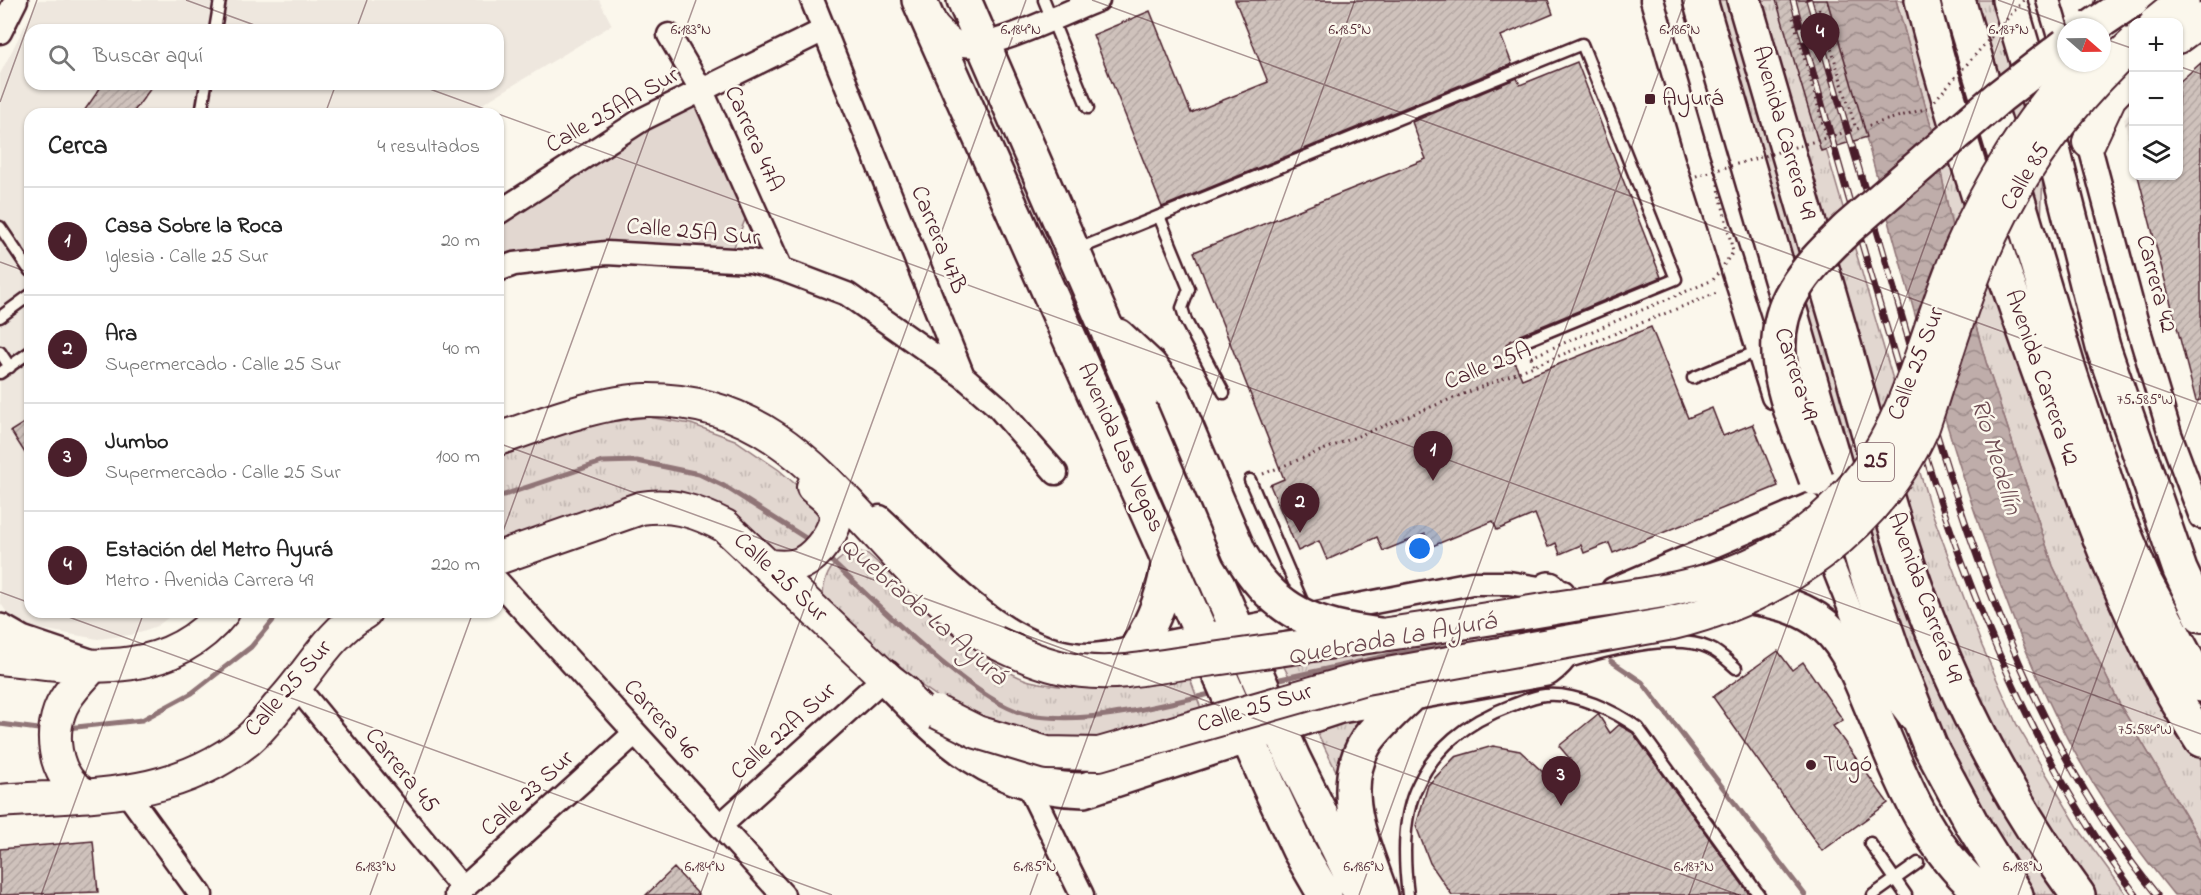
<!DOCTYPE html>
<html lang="es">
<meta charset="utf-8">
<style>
:root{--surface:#fff;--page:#f6f6f6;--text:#222;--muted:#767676;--line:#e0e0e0;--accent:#4a1f2b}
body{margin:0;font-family:"Indie Flower",sans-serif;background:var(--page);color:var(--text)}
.controls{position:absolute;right:18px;top:18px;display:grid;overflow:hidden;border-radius:12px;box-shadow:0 2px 4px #0004}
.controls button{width:54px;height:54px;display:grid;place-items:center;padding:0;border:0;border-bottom:2px solid var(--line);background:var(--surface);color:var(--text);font:30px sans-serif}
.compass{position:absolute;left:2057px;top:18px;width:54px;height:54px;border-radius:50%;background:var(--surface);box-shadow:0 2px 4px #0004;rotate:110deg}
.you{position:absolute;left:1420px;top:549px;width:21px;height:21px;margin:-15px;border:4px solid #fff;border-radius:50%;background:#1a73e8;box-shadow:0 0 0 9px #1a73e833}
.badge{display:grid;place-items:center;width:39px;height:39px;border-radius:50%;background:var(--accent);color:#fff;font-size:20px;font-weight:700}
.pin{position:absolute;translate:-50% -50px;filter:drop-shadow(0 2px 3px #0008)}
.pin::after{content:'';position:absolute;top:32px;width:21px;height:18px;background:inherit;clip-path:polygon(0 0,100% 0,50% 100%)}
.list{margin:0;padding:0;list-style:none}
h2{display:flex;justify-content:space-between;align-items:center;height:78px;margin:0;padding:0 24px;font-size:26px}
h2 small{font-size:20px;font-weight:400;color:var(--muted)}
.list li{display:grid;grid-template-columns:39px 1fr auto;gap:18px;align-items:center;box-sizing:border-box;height:108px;padding:0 24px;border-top:2px solid var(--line)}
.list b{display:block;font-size:22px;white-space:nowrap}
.list p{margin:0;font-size:20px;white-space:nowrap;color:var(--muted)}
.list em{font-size:20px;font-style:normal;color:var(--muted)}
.icon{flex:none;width:33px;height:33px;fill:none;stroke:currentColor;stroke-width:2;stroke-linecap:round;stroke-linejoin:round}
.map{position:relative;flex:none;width:2201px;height:895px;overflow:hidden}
.search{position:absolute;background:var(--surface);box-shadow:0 2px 4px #0004;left:24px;top:24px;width:480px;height:66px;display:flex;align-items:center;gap:15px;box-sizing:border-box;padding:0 21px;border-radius:18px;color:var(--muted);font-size:22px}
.panel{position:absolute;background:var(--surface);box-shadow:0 2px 4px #0004;left:24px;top:108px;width:480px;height:510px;border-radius:18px}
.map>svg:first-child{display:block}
</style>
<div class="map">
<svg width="2201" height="895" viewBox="0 0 2201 895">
<defs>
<pattern id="industrial-furrows" width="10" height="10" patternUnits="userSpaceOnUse" patternTransform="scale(1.5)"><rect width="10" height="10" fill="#eee7de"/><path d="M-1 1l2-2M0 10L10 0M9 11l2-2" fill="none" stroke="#cec6bf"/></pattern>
<pattern id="grass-tufts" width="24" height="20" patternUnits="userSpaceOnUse" patternTransform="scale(1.5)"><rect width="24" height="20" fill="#e2d7d0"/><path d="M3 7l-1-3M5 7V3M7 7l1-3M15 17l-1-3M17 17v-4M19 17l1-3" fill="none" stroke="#c3b8b3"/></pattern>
<pattern id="water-waves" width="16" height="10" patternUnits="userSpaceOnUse" patternTransform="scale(1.5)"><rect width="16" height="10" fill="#bfadaa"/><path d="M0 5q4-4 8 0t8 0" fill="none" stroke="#9d8c8b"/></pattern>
<pattern id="building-hatch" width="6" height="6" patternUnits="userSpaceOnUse" patternTransform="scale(1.5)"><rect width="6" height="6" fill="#cfc2bc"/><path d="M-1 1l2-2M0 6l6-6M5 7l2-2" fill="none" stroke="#b3a6a2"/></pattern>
</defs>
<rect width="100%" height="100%" fill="#fbf7ec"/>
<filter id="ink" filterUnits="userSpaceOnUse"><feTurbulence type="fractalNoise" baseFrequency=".0167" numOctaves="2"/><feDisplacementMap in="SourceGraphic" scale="12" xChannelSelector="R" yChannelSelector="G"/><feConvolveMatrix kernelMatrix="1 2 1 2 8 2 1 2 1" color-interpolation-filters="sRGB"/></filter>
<g filter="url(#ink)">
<!-- built -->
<path fill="#eee7de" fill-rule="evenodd" d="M38 0H599L612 25 466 114H30V612H176L157 626 131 635 98 639 29 627 11 619 0 602V74ZM30 30H498V84H30Z"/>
<!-- industrial -->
<path fill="url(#industrial-furrows)" d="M2133 111V161L2124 119Z"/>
<!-- grass -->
<path fill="url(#grass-tufts)" stroke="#967b7e" stroke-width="1.5" d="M1714 0H1728L1764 131 1837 370 2062 895H2036L2010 859 1950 754 1912 667 1879 566Z
M1759 0H1777L1821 150 1826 149 1930 507 1982 646 2017 725 2081 832 2127 895H2097L2046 821 1976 693 1929 583Z
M1896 0H1911L2156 687 2201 761V842L2120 705 2053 566 1986 362 1962 277 1933 133Z
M1971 0H1993L2043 173 2041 223 2015 125Z
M648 417 691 424 735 440 779 470 816 502 824 523 793 555 782 556 695 499 498 548V451L594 424Z
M857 551 868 554C905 586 987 670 1030 681 1082 694 1138 684 1189 676L1203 714 1098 745 1054 744 950 705 900 671 843 619 823 596C823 575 835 556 857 551Z
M1544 613 1549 641 1295 688 1281 661Z
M1370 715 1340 779 1317 732Z"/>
<!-- park -->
<path fill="#e2d7d0" stroke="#967b7e" stroke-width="1.5" d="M696 103 747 215 731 254 498 263V217L593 155Z"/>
<!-- water -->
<path fill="url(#water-waves)" stroke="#907477" stroke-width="1.5" d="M1827 0H1896L1933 133 1962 277 1986 362 2053 566 2120 705 2201 842V895H2174C2145 859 2118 823 2094 785 2040 699 2001 591 1969 495 1916 332 1876 165 1827 0Z"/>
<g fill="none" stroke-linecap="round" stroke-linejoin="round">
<!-- stream -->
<path stroke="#907477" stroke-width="5" d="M498 497 602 462 637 461 699 474 724 486 812 542
M827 557C869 596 977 707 1030 715 1091 725 1156 706 1215 693
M1611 661 1642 682 1805 895
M1271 681 1395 654 1486 641
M0 724 46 730
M67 728 142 720 192 693 251 647 280 612"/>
</g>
<!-- building -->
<path fill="url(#building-hatch)" stroke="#4a1f2b" stroke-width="1.5" d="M1235 0H1548L1553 14 1501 36 1512 64 1162 207 1093 35 1150 11 1191 113 1268 82Z
M1776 0H1827L1867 137 1821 151Z
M1577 62 1661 277 1520 335 1506 344 1522 379 1651 327 1688 418 1712 408 1723 436 1753 424 1778 486 1613 553 1609 543 1584 553 1581 545 1560 554 1556 543 1548 547 1535 514 1497 530 1493 521 1430 547 1425 534 1383 551 1377 537 1327 560 1319 541 1298 551 1270 485 1284 479 1194 252 1426 159 1412 122 1517 78 1520 85Z
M2201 63V400L2196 401 2138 176H2178V83Z
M103 84H154L132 114H82Z
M30 419V461L11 431Z
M1778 651 1792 670 1803 662 1843 720 1833 726 1888 803 1822 851 1713 697Z
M1598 714 1610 733 1619 725 1633 733 1750 895H1452L1430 863 1416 826 1428 785 1455 757 1493 746 1520 751 1546 775 1570 759 1559 746Z
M93 841 98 892 0 895V849Z
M674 868 699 895H646Z"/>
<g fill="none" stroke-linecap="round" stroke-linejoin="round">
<defs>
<path id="service" d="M1044 0 1088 108
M215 30 220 0
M201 114 206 84
M1159 216 1189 289 1182 308 1186 321 1224 393
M0 227 30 271
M1076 250 1582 44 1676 279 1523 342
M0 317 30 295
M0 352 10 367
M0 373 30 352
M1693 378 1758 351
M1250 480 1304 606
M1566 663C1601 651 1675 632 1709 648 1719 652 1728 661 1736 668
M1870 843 1906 895
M1408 895C1404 863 1402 822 1415 791 1434 747 1467 722 1510 706 1521 702 1533 696 1545 695 1575 692 1615 711 1638 728L1759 895
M1873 895 1918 863"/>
<path id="minor" d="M812 0 963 376 997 406 1056 473
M1652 0 1696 152 1773 397
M2048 0 2066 60
M934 22C943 31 950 41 963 45 989 51 1069 11 1098 0
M0 32 16 0
M669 35 702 91 781 269
M2085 128 2137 324 2170 434 2201 517
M498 213 643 119 824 30
M498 270 514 264 606 253 751 261 781 269 847 294 963 376
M880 517C937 569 1007 656 1091 655 1107 654 1122 651 1137 648L1472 583H1509L1563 592
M1821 536 1874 670 1910 718
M498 582 783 895
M1613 589 1809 505
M297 687 463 889
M1027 783 1082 895
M127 793 201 895
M720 826 885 677
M456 895 635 733"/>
<path id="secondary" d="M2113 0C2104 19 2110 51 2134 56
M2156 22 2183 0
M2178 37 2201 20
M2089 142 2110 97 2134 72
M498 439C542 424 601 401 647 400 757 399 813 465 881 538 917 577 950 614 995 642
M498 558 641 508C672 503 698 512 725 526L885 677 905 692
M770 566C780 567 792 568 802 563 816 556 840 528 835 511 832 500 821 494 813 487
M0 658C79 666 166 683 223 612
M84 794C53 777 47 729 65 700 72 688 83 677 92 667
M0 801C90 794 174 800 248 740 261 729 271 715 282 702 311 671 327 635 365 612"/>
<path id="primary" d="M919 0 1270 788 1299 850 1325 895
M964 0 1293 758 1361 895
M1118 336 1150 366 1173 396
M0 631 21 643 92 667
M1137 648C1155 619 1165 592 1169 558
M885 677C944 738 994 789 1084 790L1340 706 1546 669C1577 646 1578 614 1549 589
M1381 895C1364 845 1335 789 1368 739 1380 723 1396 709 1410 695"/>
<path id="trunk" d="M1700 0 1865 569 1897 663 1930 746 1972 824 2016 895
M1744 0C1777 116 1812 232 1845 348 1868 428 1888 510 1916 588 1956 698 2009 801 2078 895
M1922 0C1955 132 1999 261 2045 389 2088 510 2130 631 2201 740
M1958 0 2068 367 2117 516 2144 580 2201 685
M2009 0 2054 153 2103 347 2180 570 2201 615
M1751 597C1775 601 1796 606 1816 619 1848 640 1860 681 1875 715 1903 781 1927 849 1985 895"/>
</defs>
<!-- service casing -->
<use href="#service" stroke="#4a1f2b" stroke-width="15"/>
<!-- minor casing -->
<use href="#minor" stroke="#4a1f2b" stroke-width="27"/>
<!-- secondary casing -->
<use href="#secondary" stroke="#4a1f2b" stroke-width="36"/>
<!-- primary casing -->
<use href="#primary" stroke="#4a1f2b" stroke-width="38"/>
<!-- trunk casing -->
<use href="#trunk" stroke="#4a1f2b" stroke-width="38"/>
<!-- path -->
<path stroke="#4a1f2b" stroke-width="3" stroke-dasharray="1.5 4.5" stroke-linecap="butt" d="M1819 9 1856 129
M1793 18 1827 138
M1531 357 1534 366
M1263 474 1719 292"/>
<!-- service -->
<use href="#service" stroke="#fbf7ec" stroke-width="10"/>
<!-- minor -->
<use href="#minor" stroke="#fbf7ec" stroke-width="22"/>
<!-- secondary -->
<use href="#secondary" stroke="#fbf7ec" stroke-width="32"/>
<!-- primary -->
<use href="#primary" stroke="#fbf7ec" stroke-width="33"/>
<!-- trunk -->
<use href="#trunk" stroke="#fbf7ec" stroke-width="33"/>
<defs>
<path id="rail" d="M1793 0C1823 109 1854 218 1886 326 1944 526 2010 726 2136 895
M1809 0C1840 106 1872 211 1902 317 1960 517 2023 730 2157 895"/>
</defs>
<!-- rail casing -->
<use href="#rail" stroke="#4a1f2b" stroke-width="7"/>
<!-- rail -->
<use href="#rail" stroke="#fbf7ec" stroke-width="4.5" stroke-dasharray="14" stroke-linecap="butt"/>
<defs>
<path id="secondary-bridge" d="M995 642C1041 665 1075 676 1127 671 1270 651 1413 632 1555 608 1620 597 1690 592 1750 565 1808 540 1861 489 1889 434 1919 376 1933 312 1959 252 1988 185 2031 117 2080 63
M937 712 977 732 1047 753 1099 754 1365 678 1673 623C1780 597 1878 529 1923 427 1942 371 1958 312 1981 258 2015 176 2069 103 2134 43"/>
<path id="primary-bridge" d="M1173 396 1239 552C1275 614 1313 626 1380 635"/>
<path id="trunk-bridge" d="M2092 27 2132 0
M1816 479C1796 420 1757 351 1794 290 1808 266 1829 247 1848 228L1999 97 2066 45"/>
</defs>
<!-- secondary-bridge casing -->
<use href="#secondary-bridge" stroke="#4a1f2b" stroke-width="36" stroke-linecap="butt"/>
<!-- primary-bridge casing -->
<use href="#primary-bridge" stroke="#4a1f2b" stroke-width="38" stroke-linecap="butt"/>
<!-- trunk-bridge casing -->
<use href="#trunk-bridge" stroke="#4a1f2b" stroke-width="38" stroke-linecap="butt"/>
<!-- path-bridge -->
<path stroke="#4a1f2b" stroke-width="3" stroke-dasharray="1.5 4.5" stroke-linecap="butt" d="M1696 176 1928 108 2024 0
M1531 357 1713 280 1733 252 1715 171"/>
<!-- secondary-bridge -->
<use href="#secondary-bridge" stroke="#fbf7ec" stroke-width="32"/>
<!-- primary-bridge -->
<use href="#primary-bridge" stroke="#fbf7ec" stroke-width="33"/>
<!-- trunk-bridge -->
<use href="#trunk-bridge" stroke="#fbf7ec" stroke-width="33"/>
</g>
</g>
<!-- ticks -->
<path fill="none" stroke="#4a1f2b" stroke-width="1.5" stroke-opacity="0.45" d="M186 0 268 30M1092 0 2201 404M1998 0 2072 27M356 30 367 0M2102 38 2134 49M2178 66 2201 74M416 84 2201 734M0 102 37 0M325 114 336 84M0 262 30 273M498 443 1739 895M498 545 696 0M0 592 30 603M55 612 832 895M41 895 144 612M370 895 473 612M700 895 1026 0M1030 895 1355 0M1359 895 1685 0M1689 895 2014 0M2018 895 2201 392"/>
<!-- markers -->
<g fill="#4a1f2b" stroke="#fbf7ec" stroke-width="2">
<rect x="1644" y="93" width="12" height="12" rx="3"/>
<circle cx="1811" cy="765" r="6"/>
</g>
<g text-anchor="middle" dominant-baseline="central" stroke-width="5" stroke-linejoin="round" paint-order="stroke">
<!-- shield labels -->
<rect fill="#fbf7ec" stroke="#7f6065" stroke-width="1.5" x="1858" y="443" width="36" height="38" rx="4.5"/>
<g font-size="22" font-weight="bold" fill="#4a1f2b">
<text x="1876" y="462">25</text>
</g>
<!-- poi labels -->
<g font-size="24" fill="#4a1f2b" stroke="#fbf7ec" text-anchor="start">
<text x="1662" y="99">Ayurá</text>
<text x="1823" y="765">Tugó</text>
</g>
<!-- street labels -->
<g font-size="24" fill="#4a1f2b" stroke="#fbf7ec">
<text transform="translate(613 111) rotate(-30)">Calle 25AA Sur</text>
<text transform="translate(1783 133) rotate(74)">Avenida Carrera 49</text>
<text transform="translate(753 139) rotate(66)">Carrera 47A</text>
<text transform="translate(2026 177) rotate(-59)">Calle 85</text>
<text transform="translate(693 233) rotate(5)">Calle 25A Sur</text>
<text transform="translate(938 240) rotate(68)">Carrera 47B</text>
<text transform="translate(2155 284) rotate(75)">Carrera 42</text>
<text transform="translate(1917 364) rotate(-69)">Calle 25 Sur</text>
<text transform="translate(1488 367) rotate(-22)">Calle 25A</text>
<text transform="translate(1795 374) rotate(72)">Carrera 49</text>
<text transform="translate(2041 378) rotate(71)">Avenida Carrera 42</text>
<text transform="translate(1120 448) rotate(66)">Avenida Las Vegas</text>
<text transform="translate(780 578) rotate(43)">Calle 25 Sur</text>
<text transform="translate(1924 598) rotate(70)">Avenida Carrera 49</text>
<text transform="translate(289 689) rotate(-49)">Calle 25 Sur</text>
<text transform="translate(1255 709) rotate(-17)">Calle 25 Sur</text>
<text transform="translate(660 720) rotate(48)">Carrera 46</text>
<text transform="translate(784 732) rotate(-42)">Calle 22A Sur</text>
<text transform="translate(401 771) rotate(51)">Carrera 45</text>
<text transform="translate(528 794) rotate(-42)">Calle 23 Sur</text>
</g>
<!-- water labels -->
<g font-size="26" font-style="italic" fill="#6d4a51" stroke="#fbf7ec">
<text transform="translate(1995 457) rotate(73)">Río Medellín</text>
<text transform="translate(923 612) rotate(41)">Quebrada La Ayurá</text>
<text transform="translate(1392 640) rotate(-10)">Quebrada La Ayurá</text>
</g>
</g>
<g font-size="15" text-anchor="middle" fill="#4a1f2b" stroke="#fbf7ec" stroke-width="5" stroke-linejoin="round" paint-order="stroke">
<text x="691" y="34">6.183°N</text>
<text x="1021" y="34">6.184°N</text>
<text x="1350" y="34">6.185°N</text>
<text x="1680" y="34">6.186°N</text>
<text x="2009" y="34">6.187°N</text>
<text x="2145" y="404">75.585°W</text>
<text x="2145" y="734">75.584°W</text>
<text x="376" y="871">6.183°N</text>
<text x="705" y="871">6.184°N</text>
<text x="1035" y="871">6.185°N</text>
<text x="1364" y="871">6.186°N</text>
<text x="1694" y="871">6.187°N</text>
<text x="2023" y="871">6.188°N</text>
</g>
</svg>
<div class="controls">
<button>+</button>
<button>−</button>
<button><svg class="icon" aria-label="layers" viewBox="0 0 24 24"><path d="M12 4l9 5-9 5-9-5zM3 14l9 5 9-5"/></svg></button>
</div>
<svg class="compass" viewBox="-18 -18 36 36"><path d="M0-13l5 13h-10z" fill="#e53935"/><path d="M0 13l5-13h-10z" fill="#767676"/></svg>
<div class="you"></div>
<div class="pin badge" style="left:1433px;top:481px">1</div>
<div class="pin badge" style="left:1300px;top:533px">2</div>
<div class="pin badge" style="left:1561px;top:806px">3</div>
<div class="pin badge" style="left:1820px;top:63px">4</div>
<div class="search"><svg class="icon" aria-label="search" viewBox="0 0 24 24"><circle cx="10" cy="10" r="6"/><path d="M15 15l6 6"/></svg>Buscar aquí</div>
<section class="panel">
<h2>Cerca<small>4 resultados</small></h2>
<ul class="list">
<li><span class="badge">1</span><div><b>Casa Sobre la Roca</b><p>Iglesia · Calle 25 Sur</p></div><em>20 m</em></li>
<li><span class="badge">2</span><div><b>Ara</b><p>Supermercado · Calle 25 Sur</p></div><em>40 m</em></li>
<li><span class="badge">3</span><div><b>Jumbo</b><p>Supermercado · Calle 25 Sur</p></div><em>100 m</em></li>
<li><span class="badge">4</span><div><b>Estación del Metro Ayurá</b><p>Metro · Avenida Carrera 49</p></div><em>220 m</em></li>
</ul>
</section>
</div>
